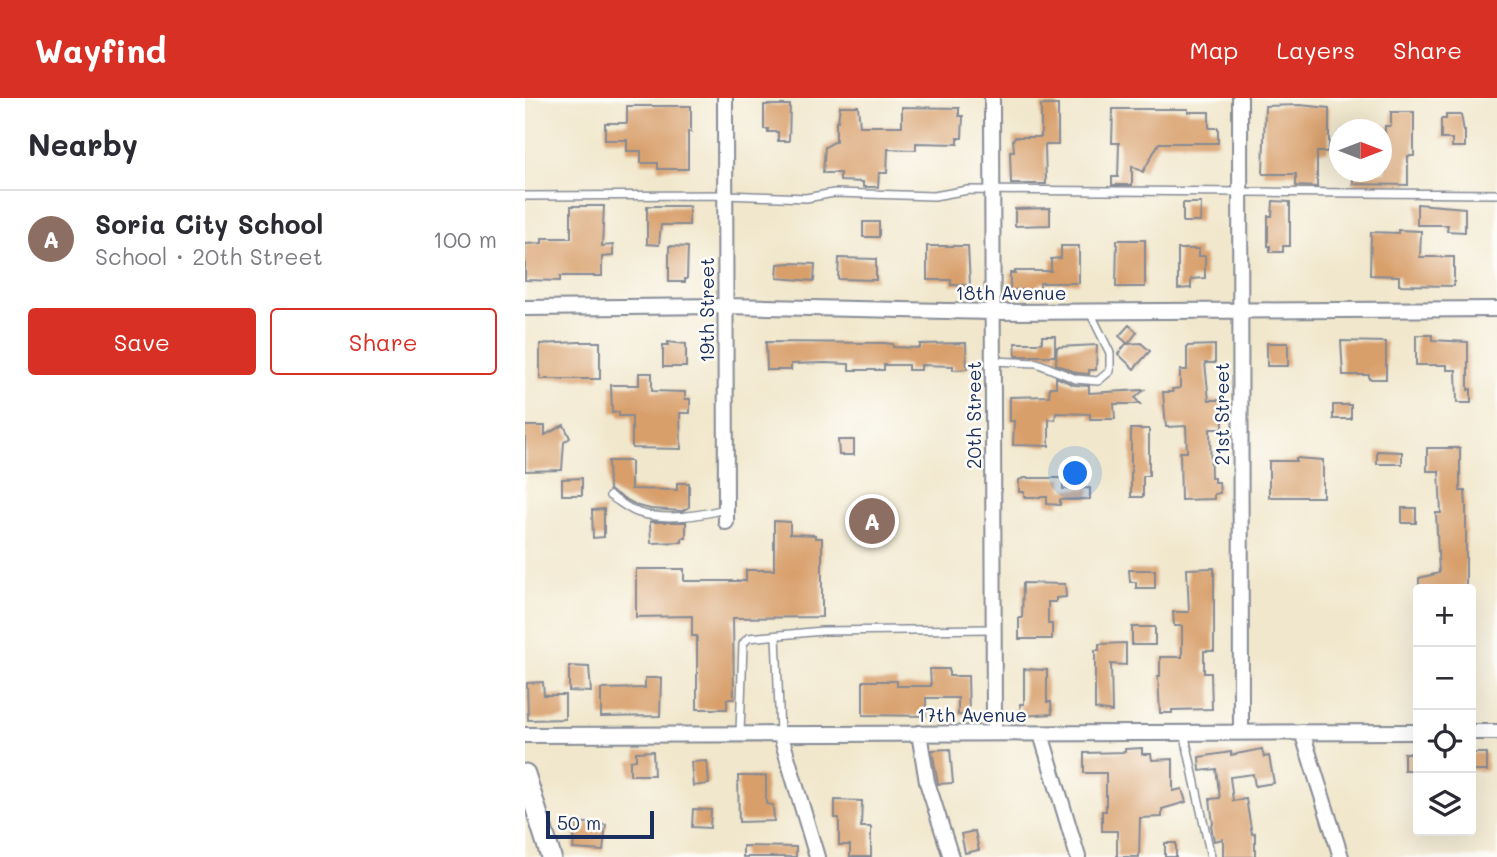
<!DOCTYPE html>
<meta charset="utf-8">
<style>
:root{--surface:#fff;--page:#f7f7f7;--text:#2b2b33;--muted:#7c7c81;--line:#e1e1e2;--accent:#d93025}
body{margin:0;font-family:Mali,sans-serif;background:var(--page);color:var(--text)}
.controls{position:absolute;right:21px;bottom:21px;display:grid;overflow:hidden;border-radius:7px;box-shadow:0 7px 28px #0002}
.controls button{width:63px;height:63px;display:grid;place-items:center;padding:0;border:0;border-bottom:2px solid var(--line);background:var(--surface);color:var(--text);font:35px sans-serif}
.compass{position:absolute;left:804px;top:21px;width:63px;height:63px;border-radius:50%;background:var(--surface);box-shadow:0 7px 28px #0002;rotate:90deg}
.scale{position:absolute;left:21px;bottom:18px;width:108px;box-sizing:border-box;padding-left:7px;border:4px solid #1b2f5e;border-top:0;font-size:19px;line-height:24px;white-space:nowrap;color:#1b2f5e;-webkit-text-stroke:5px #fdfcf7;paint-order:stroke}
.you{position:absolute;left:551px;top:376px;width:24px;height:24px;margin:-18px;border:5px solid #fff;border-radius:50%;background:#1a73e8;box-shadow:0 0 0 10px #1a73e833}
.badge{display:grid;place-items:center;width:46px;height:46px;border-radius:50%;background:var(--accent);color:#fff;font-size:23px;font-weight:700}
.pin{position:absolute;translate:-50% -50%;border:4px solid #fff;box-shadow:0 2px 7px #0006}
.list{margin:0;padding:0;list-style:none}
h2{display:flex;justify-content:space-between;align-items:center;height:91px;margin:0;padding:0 28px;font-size:30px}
h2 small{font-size:23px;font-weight:400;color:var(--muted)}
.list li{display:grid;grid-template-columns:46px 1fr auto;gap:21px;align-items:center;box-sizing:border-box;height:98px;padding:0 28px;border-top:2px solid var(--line)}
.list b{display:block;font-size:26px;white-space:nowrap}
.list p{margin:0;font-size:23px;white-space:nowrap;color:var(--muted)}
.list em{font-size:23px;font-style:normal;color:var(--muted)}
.actions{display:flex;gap:14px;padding:21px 28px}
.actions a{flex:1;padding:16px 0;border:2px solid var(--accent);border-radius:7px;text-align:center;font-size:24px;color:var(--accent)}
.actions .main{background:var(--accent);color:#fff}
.icon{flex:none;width:38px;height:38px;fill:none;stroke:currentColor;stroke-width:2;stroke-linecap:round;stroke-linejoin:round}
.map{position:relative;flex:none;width:972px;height:759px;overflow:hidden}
header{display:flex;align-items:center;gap:42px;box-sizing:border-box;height:98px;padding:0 35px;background:var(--accent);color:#fff}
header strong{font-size:33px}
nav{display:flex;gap:38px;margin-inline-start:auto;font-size:24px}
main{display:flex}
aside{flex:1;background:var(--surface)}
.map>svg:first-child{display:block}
</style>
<header>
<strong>Wayfind</strong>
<nav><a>Map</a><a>Layers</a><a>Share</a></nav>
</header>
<main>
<aside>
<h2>Nearby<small></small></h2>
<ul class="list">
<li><span class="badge" style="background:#8d6e63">A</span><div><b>Soria City School</b><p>School · 20th Street</p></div><em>100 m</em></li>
</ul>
<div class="actions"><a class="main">Save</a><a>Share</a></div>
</aside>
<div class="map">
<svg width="972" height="759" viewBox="0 0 972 759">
<rect width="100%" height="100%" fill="#fdfcf7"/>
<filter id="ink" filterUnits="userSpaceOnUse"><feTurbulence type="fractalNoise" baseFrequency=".0143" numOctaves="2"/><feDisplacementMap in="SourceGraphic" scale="14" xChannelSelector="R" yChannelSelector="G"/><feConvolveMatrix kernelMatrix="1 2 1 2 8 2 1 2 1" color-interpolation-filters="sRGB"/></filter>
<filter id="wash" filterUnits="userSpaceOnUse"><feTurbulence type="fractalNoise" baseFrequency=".00686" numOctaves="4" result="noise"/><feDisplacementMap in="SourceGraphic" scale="28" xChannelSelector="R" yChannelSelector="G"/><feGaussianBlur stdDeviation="1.57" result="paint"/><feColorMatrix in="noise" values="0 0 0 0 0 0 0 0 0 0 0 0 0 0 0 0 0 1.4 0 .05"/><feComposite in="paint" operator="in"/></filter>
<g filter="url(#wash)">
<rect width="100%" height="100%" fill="#f1e7cc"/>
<g id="blocks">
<!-- building -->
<path fill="#d89f6a" d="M239 7H265L264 43H253V34H243V31H239Z
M516 7H533V47H520L521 86H486L485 53H489L488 41 490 39H516Z
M775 7 804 10V48L802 54H792V89L771 88V76H738L740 8Z
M102 8H166V34H163V71H133V65H116V53H102V42H80V25H102Z
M315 8H333L335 28H377V9L434 10V18H438L437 40H433V46L391 45V52L363 51 362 75H354L353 89H338V84L315 83V75H298L300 49 311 43V23H313Z
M588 11H663V14H684V30H693V45H634L618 74 607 68V87H587V79H593L594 45H587Z
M866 14H889V58H883V87L828 86V74H860V28H866Z
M921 17H936L939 33H940V49H927V41H916V21H921Z
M748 103 765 104V148H758V154H745V148H743V118H747Z
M658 105H676L675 124H658Z
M892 106 940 110V134L922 133 923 127H892Z
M46 108H79L77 148 88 147V158L77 159V178H35V183L0 182V146L17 145V140H46Z
M122 108H164V127H136L134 147 122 146Z
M525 110V127L490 128V111Z
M338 124H354V139H338Z
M873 132 896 133 895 159H929V188L874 187V178L845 177 846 134 873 135Z
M592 142H620V189H591Z
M144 148 163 149 162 181H160V184H144Z
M402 148H443L445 187H426V182H402Z
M536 148H554V185H515V192H485V175H490V173H526V161L536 160Z
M653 151H674V158H680V180L666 181V190L653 191Z
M314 160 351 161V182L313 181Z
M266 165 290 166 289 183 252 180 253 166Z
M604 227 612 234 603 246 594 238Z
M891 237H907V242L943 244V292L946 291V305H932L931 272H922V267H891Z
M517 238H530V258H491L490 245H517Z
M816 243 861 244V281H844V277H818Z
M54 244H75V281H15V246Z
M143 244 161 246V269H138V247H143Z
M241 244 358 245 368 246V249L395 250V246L441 245 442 271 428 272V268L396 267V272H383V267H359V272H324V266L300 265 266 266V272H242Z
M616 245 625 253 609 271 593 256 601 246Z
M742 245H763V268H742Z
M572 247 571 272H564V276L552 275 531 266 532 249Z
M690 247V265H680L684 302H698V331H685L686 380H689V384H694L695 395 689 396V401L656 402 655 354H662L661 328 641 329 638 294H648L647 291 655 290V272H662V248Z
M114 275H127V293L160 294V301H165V315H155L156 351 107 350V318H94V314L87 315 86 287H114Z
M531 279 549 287 564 288V295L619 292 610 300 615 306H589L590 321H565V316L531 315 530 322 524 321V348L488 347 489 323H485V299L524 298 525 289H531Z
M808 307H826V321H808Z
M39 327 45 340 39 344 37 372 0 373V328H20V337Z
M606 331H624V378H618V399H606Z
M313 342H329V357H314Z
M902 350H935V393H940L941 407V491H894V480L914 475 911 415H916L914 373H902Z
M852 353 877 354V366H852Z
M771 360 798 362V399H744V363H771Z
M83 363H106V391L152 392V385H164V409L157 413 126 411 113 408 84 392Z
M57 380V397H37V381Z
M499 380H538V391L565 390V401L535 402V407L522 406V399H499V394H494V382Z
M877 410H891V425H877Z
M79 411V439L68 440 67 412Z
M249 423 265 424V436L290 437V440H297V519L208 520 209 601H202V611H172V538H167V518L111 519V471H159V483H221V472H249Z
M125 424H161V440H157V444L126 445Z
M689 470V553H679V575H686L687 611 647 612V615H635L633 578H635V559H657V528H649L648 514H664L662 471Z
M604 472H630V490H611V484H605Z
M498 485 540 486 541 499 531 500V504H523V526H527V541H494V520H497Z
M607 529H630V547H607Z
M601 545V567L586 566 587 614 570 611V552H574V546Z
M44 568 64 569 66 594 44 593Z
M405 571H424V578H443L444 617H433V600H401V618L338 617V583H372V588H406Z
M499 571 522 572V604H526L527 616 496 618 495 606H499Z
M120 580H136L135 618 76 619V591L120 590Z
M18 584 19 597H40V621L3 622 2 585Z
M617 650V656H626L627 662 648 661V693L657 691 661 704 637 711V719L615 720 614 759H592V733H577V713H581V675H559V655L600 654V651Z
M425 651 428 685 413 686 407 652Z
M737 651 739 659 744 658 749 685 730 688 728 676 705 679 708 703 721 701 727 736 730 735V759H698V741L689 743 686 727 688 726 685 701 695 700 691 671 675 673 674 659 706 654V657Z
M128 653 129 677H105V663L111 662V654Z
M879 655H893V672H879Z
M946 655H962V673H946Z
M182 663 184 686 168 688 166 664Z
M213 678H241V706L248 707 249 723 214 724Z
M310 702 337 703 336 729H346V759H325V747H314V720H310Z
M168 711 186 712 185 730 167 729Z
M51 724 81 727 78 753 48 751Z
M450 733 454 752 440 755 436 736Z
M640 745H651V759H640Z
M218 748 271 749V759H218Z"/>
</g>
</g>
<g filter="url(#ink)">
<use href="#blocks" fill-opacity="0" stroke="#868b95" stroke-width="2"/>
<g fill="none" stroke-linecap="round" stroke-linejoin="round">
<defs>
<path id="lane" d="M0 98 200 97 281 100 309 95 409 98 443 92 972 96
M468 263 512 265 551 281 573 283 585 273V255L565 214
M85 398C94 403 104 412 114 415 142 423 173 418 200 411
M251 538 255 635
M659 634 686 759
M215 635 218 546 223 540 297 533 468 531"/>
<path id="street" d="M200 0 201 424
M467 0 469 634
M715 0 716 633
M0 210 200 208 467 214 972 211
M777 634 816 759
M946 634H972
M255 635 292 759
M394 635 402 684 426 759
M516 636 553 759
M0 637 893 634"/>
<path id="secondary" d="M0 676 26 759"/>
</defs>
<!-- lane casing -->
<use href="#lane" stroke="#868b95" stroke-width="10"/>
<!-- street casing -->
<use href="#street" stroke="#868b95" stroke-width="18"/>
<!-- secondary casing -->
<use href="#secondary" stroke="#868b95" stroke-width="23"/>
<!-- lane -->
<use href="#lane" stroke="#fff" stroke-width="7"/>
<!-- street -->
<use href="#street" stroke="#fff" stroke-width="14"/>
<!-- secondary -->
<use href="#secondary" stroke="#fff" stroke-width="19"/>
</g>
</g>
<g text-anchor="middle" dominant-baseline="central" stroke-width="5" stroke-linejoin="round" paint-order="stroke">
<!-- street labels -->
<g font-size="19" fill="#1b2f5e" stroke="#fdfcf7">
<text x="486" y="194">18th Avenue</text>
<text transform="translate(181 212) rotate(-90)">19th Street</text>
<text transform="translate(696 316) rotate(-90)">21st Street</text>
<text transform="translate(448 317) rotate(-90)">20th Street</text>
<text x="447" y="616">17th Avenue</text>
</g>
</g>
</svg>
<div class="controls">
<button>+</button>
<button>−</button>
<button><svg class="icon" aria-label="locate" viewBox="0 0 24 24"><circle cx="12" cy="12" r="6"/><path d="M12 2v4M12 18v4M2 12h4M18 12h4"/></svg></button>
<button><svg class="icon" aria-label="layers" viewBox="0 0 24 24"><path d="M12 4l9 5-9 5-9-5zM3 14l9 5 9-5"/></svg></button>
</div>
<svg class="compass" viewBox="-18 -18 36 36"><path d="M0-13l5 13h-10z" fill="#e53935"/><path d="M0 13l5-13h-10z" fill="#7c7c81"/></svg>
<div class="scale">50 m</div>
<div class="you"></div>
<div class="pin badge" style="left:347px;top:423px;background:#8d6e63">A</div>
</div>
</main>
